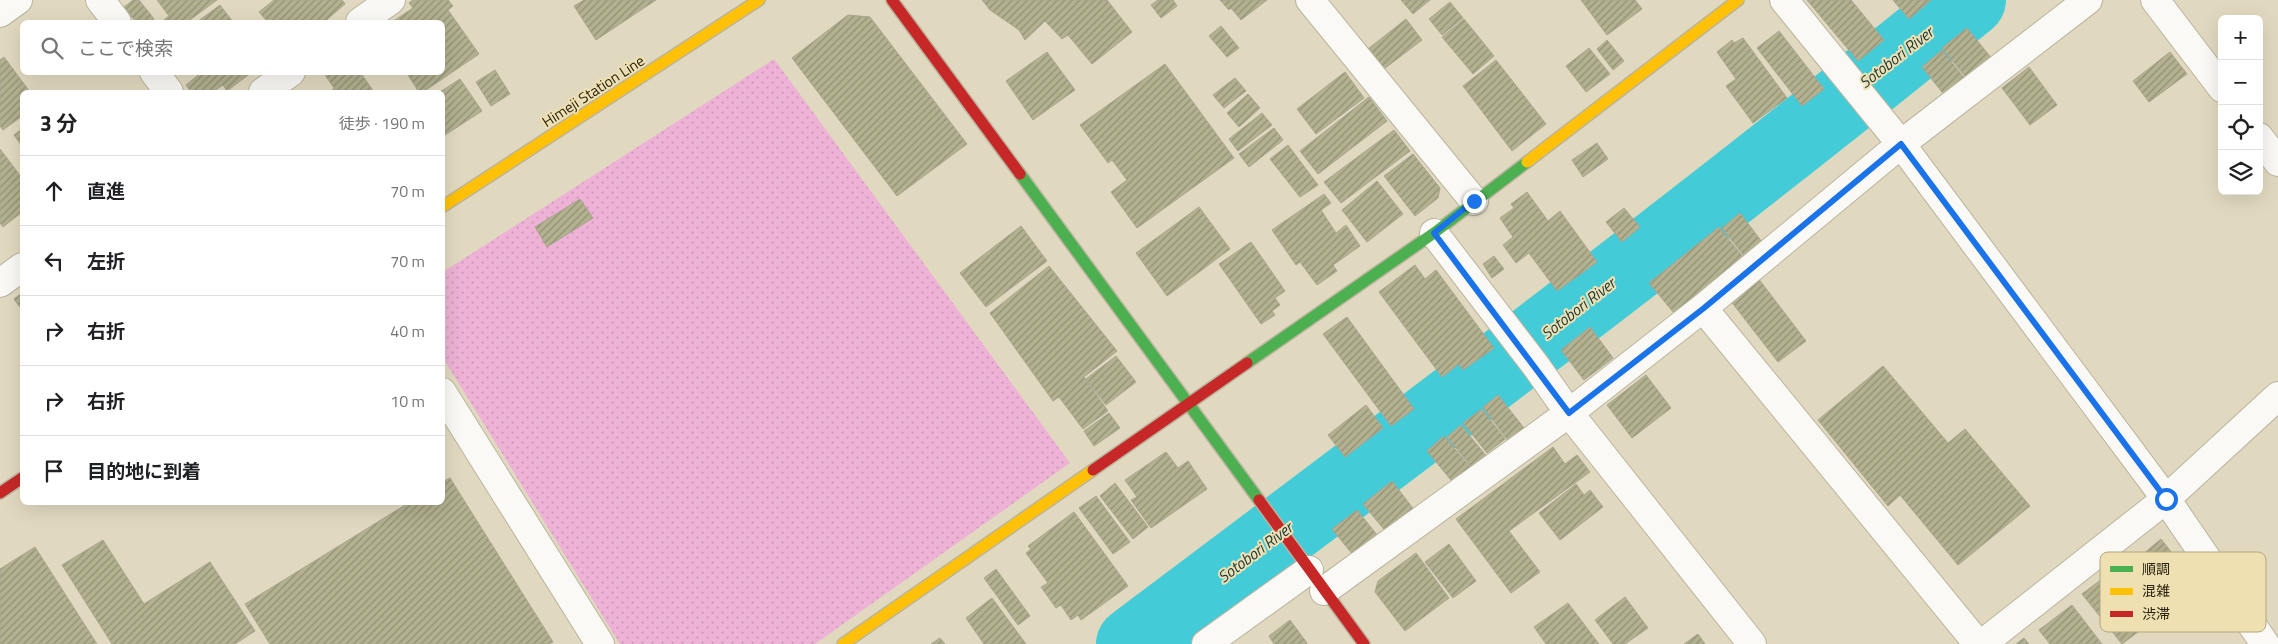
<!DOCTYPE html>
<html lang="ja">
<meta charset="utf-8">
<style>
:root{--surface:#fff;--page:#f2f2f2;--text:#202124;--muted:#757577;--line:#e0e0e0}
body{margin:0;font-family:"Titillium Web","Noto Sans JP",sans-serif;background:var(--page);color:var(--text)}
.controls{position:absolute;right:15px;top:15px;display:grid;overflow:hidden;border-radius:8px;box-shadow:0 5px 20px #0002}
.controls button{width:45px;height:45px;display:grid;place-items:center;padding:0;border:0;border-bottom:1px solid var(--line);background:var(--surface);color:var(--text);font:25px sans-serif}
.stop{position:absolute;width:15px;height:15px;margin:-11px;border:4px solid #1a73e8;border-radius:50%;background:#fff}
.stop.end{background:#1a73e8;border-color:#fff;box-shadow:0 1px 5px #0008}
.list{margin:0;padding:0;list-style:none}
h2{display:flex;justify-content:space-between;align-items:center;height:65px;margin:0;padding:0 20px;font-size:21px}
h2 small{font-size:16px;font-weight:400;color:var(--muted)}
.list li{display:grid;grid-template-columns:32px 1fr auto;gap:15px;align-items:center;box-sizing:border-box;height:70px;padding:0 20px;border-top:1px solid var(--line)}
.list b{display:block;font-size:19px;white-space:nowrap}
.list em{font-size:16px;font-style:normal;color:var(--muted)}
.icon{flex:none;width:28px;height:28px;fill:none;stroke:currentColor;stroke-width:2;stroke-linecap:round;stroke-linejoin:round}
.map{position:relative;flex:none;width:2278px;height:644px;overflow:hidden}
.search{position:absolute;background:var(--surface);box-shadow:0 5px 20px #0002;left:20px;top:20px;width:425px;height:55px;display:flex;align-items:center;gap:12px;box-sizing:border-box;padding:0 18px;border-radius:8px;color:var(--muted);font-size:19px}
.panel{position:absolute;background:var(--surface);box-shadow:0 5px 20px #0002;left:20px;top:90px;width:425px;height:415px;border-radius:8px}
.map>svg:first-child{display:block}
</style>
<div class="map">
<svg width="2278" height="644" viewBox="0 0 2278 644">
<defs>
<pattern id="park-dots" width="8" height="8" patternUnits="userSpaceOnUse" patternTransform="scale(1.25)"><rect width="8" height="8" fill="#edb2d5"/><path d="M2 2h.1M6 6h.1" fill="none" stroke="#cb99b6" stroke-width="1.8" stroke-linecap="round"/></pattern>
<pattern id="building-hatch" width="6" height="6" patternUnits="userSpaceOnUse" patternTransform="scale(1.25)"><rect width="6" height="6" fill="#b3b190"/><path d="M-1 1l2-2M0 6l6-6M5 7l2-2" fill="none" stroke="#919074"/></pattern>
</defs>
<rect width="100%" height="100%" fill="#e1d9bf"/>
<!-- park -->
<path fill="url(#park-dots)" d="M774 59 1070 463 815 644H620L443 358V272Z"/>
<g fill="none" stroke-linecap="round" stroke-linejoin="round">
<!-- river -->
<path stroke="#44cbd8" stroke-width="74" d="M1133 644C1414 433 1696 222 1969 0"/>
</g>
<!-- building -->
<path fill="url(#building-hatch)" stroke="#a8a591" d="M133 0H139L154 19 149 22H136L124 7Z
M157 0H217L187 22H161L169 16Z
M274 0H342L345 4 324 22H289L286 19 281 22H268L259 12Z
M413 0H448L453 6 448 10 479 54 423 92H419L406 72H442V22H392L413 8 409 3Z
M584 0H656L596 40 574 6Z
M982 0H1107L1132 32 1092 64 1068 35 1062 39 1045 21 1025 40 1019 30 990 10Z
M1158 0H1173L1177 6 1161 18 1151 5Z
M1220 0H1267L1241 20 1231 8 1229 10Z
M1401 0H1430L1413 14Z
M1581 0H1635L1642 9 1607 35Z
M1807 0H1851L1884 40 1858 61Z
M1893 0H1931L1909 19Z
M1450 2 1463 18 1442 35 1429 19Z
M220 5 233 22H197Z
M848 15 870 17 967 144 897 196 792 58Z
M1406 19 1422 40 1384 69 1368 49Z
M1464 19 1494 56 1473 74 1442 37Z
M1221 26 1239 48 1227 57 1209 36Z
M1967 28 1993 60 1968 80 1942 48Z
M1779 31 1824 89 1802 106 1757 48Z
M1743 38 1787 98 1753 123 1726 86 1736 79 1717 52 1732 40 1734 43Z
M1607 40 1624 61 1613 70 1597 49Z
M1589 48 1610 74 1586 92 1566 66Z
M1942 50 1966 80 1946 97 1922 67Z
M1047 52 1075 90 1033 120 1006 81Z
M2170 52 2187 74 2149 102 2133 81Z
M4 57 30 92H22V116L3 130 0 126V60Z
M1496 60 1546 124 1512 151 1463 86Z
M1165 64 1234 158 1137 228 1111 192 1127 180 1112 160 1108 163 1080 125Z
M2029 67 2057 105 2030 125 2002 88Z
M495 70 510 94 491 106 476 82Z
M202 72H252L227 91 223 85 213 92H191L186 85Z
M323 72H360L374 92H330L334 88Z
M1345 72 1364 98 1316 134 1297 109Z
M1235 78 1246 91 1224 108 1213 95Z
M460 79 482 111 442 137V92H440Z
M1248 94 1260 108 1239 127 1227 113Z
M1369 97 1387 121 1318 174 1300 151Z
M1262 113 1272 125 1238 151 1229 139Z
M1274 128 1283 140 1249 167 1239 154Z
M22 129V146L14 135Z
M1394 130 1410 151 1341 203 1324 182Z
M1597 143 1608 159 1583 177 1572 160Z
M1288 145 1318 185 1300 197 1270 159Z
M0 149 22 178V212L3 227 0 223Z
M1413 154 1440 188 1438 198 1415 216 1384 176Z
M1377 181 1403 214 1367 242 1342 210Z
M1527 192 1548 221 1560 211 1597 262 1557 291 1529 253 1516 263 1503 245 1513 237 1500 218 1514 208 1511 204Z
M1324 194 1331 203 1321 210 1336 233 1346 225 1360 246 1333 265 1337 271 1317 285 1300 262 1296 265 1272 230Z
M580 199 593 218 547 247 535 227Z
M1199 207 1230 249 1167 296 1136 253Z
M1624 208 1640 227 1622 242 1606 222Z
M1740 213 1762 242 1744 256 1722 228Z
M1021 226 1047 261 986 307 960 273Z
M1719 227 1743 257 1674 313 1649 283Z
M1251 242 1285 291 1275 298 1280 305 1272 311 1275 315 1261 324 1219 264Z
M1494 256 1504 269 1492 278 1483 264Z
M1415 265 1425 279 1436 270 1494 348 1463 370 1459 364 1442 377 1379 292Z
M1049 266 1117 351 1084 377 1108 411 1083 429 1059 397 1053 401 990 313Z
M1758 278 1806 341 1778 362 1730 300Z
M22 293V310L14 299Z
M1347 317 1414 409 1391 426 1323 334Z
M1590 327 1613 358 1584 380 1561 350Z
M1116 356 1136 382 1106 405 1086 379Z
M1883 366 1948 443 1965 429 2030 506 1958 565 1900 495 1888 506 1818 420Z
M1646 375 1671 408 1632 438 1607 405Z
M1498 395 1524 428 1508 441 1483 407Z
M1366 405 1383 428 1345 457 1328 435Z
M1482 409 1505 439 1487 453 1463 423Z
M1109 413 1120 428 1094 446 1084 431Z
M1461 425 1488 458 1474 470 1447 437Z
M1444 436 1472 469 1455 485 1427 451Z
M1553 447 1565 464 1577 455 1590 472 1509 531 1540 572 1511 593 1456 519Z
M1166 452 1178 468 1188 461 1207 489 1151 528 1131 500 1137 497 1125 480Z
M450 478 553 642 549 644H270L245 604 410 502H442V482Z
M1392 481 1415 511 1387 533 1363 504Z
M1115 483 1148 527 1133 539 1100 496Z
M1576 484 1584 495 1590 490 1603 507 1560 540 1539 513Z
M1096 496 1130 542 1113 554 1079 508Z
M1357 510 1378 536 1353 555 1332 529Z
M1074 512 1128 586 1081 620 1078 615 1071 620 1061 605 1056 608 1041 587 1048 583 1026 553 1031 549 1028 546Z
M2161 539 2198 586 2158 617 2134 586 2156 570 2143 554Z
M103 540 144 604 210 562 255 631 235 644H112L62 565Z
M1449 544 1476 581 1453 598 1425 562Z
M35 547 97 644H0V569Z
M1416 553 1449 598 1405 631 1375 592 1378 581Z
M996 569 1030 616 1018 625 984 578Z
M2111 572 2151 622 2122 644 2082 594Z
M1625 597 1648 628 1625 644H1613L1595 620Z
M992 598 1026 644H984L966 618Z
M1568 603 1599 644H1546L1534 627Z
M2072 605 2102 644H2050L2039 630Z
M1290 620 1307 643 1306 644H1274L1269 636Z
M1698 634 1705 644H1684Z
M940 638 945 644H931Z
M2024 638 2029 644H2016Z"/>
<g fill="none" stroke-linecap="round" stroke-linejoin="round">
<defs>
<path id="street" d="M100 0 117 22
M1310 0 1474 201
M1784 0 1901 144 2166 499 2265 644
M2155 0 2222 88
M0 13 18 0
M360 22 391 0
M154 72 169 92
M263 92 291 72
M2259 137 2278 162
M1434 233 1536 366 1569 413 1752 644
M0 283 22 267
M1703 308 1978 644
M442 392 600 644
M1324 591 1569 413 1703 308 1901 144 2088 0
M1206 644 1309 570
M1982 644 2166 499 2278 396"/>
<path id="fast" d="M1020 174 1259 500
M1247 363 1434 233 1527 162"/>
<path id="slow" d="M1527 162 1738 0
M442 207 759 0
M843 644 1093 470"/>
<path id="jam" d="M892 0 1020 174
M1093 470 1247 363
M0 493 22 478
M1259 500 1364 644"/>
</defs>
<!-- street casing -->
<use href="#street" stroke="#bab49f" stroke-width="30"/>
<!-- fast casing -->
<use href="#fast" stroke="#bab49f" stroke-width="14"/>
<!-- slow casing -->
<use href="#slow" stroke="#bab49f" stroke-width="14"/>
<!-- jam casing -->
<use href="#jam" stroke="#bab49f" stroke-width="14"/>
<!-- street -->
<use href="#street" stroke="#faf9f5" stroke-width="28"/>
<!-- fast -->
<use href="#fast" stroke="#4caf50" stroke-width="11"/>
<!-- slow -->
<use href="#slow" stroke="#ffc107" stroke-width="11"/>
<!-- jam -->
<use href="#jam" stroke="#c62828" stroke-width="11"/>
</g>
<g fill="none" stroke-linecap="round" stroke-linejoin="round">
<!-- route -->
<path stroke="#1a73e8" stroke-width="6" d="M1474 201 1434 233 1569 413 1704 308 1901 144 2166 499"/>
</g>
<g text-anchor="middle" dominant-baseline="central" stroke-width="4" stroke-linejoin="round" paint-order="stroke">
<!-- street labels -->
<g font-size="15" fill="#26200e" stroke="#efe0b1">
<text transform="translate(593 91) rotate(-33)">Himeji Station Line</text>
</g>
<!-- water labels -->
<g font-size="16" font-style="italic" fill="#16363d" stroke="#efe0b1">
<text transform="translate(1896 57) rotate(-38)">Sotobori River</text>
<text transform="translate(1578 308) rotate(-38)">Sotobori River</text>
<text transform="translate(1255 552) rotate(-37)">Sotobori River</text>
</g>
</g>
<!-- legend -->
<rect x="2100" y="552" width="166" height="80" rx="8" fill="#efe0b1" stroke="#b3a680" stroke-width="1"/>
<rect x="2110" y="566" width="23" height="6" fill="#4caf50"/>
<rect x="2110" y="588" width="23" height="7" fill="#ffc107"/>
<rect x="2110" y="611" width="23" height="6" fill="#c62828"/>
<g font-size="14" fill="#26200e">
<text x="2142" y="574">順調</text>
<text x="2142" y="596">混雑</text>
<text x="2142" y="619">渋滞</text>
</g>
</svg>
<div class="controls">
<button>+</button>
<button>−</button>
<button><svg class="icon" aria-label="locate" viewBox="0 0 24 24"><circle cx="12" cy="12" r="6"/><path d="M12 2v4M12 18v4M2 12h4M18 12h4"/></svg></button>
<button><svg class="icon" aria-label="layers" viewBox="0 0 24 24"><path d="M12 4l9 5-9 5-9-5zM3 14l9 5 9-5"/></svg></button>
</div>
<div class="stop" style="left:2166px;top:499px"></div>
<div class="stop end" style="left:1474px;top:201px"></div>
<div class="search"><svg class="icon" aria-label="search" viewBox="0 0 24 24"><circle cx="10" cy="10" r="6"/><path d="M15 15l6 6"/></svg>ここで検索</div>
<section class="panel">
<h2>3 分<small>徒歩 · 190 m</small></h2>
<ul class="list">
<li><svg class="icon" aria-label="ahead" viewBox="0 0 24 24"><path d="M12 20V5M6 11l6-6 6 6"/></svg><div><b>直進</b></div><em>70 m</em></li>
<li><svg class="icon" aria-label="left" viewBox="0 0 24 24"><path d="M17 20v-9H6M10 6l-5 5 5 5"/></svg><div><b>左折</b></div><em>70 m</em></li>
<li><svg class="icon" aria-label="right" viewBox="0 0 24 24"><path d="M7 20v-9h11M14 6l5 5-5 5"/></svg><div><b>右折</b></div><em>40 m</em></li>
<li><svg class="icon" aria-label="right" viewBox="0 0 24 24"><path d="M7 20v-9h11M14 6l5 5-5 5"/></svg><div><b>右折</b></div><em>10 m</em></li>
<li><svg class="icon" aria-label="arrive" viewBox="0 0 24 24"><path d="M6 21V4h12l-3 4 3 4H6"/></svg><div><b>目的地に到着</b></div></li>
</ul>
</section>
</div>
